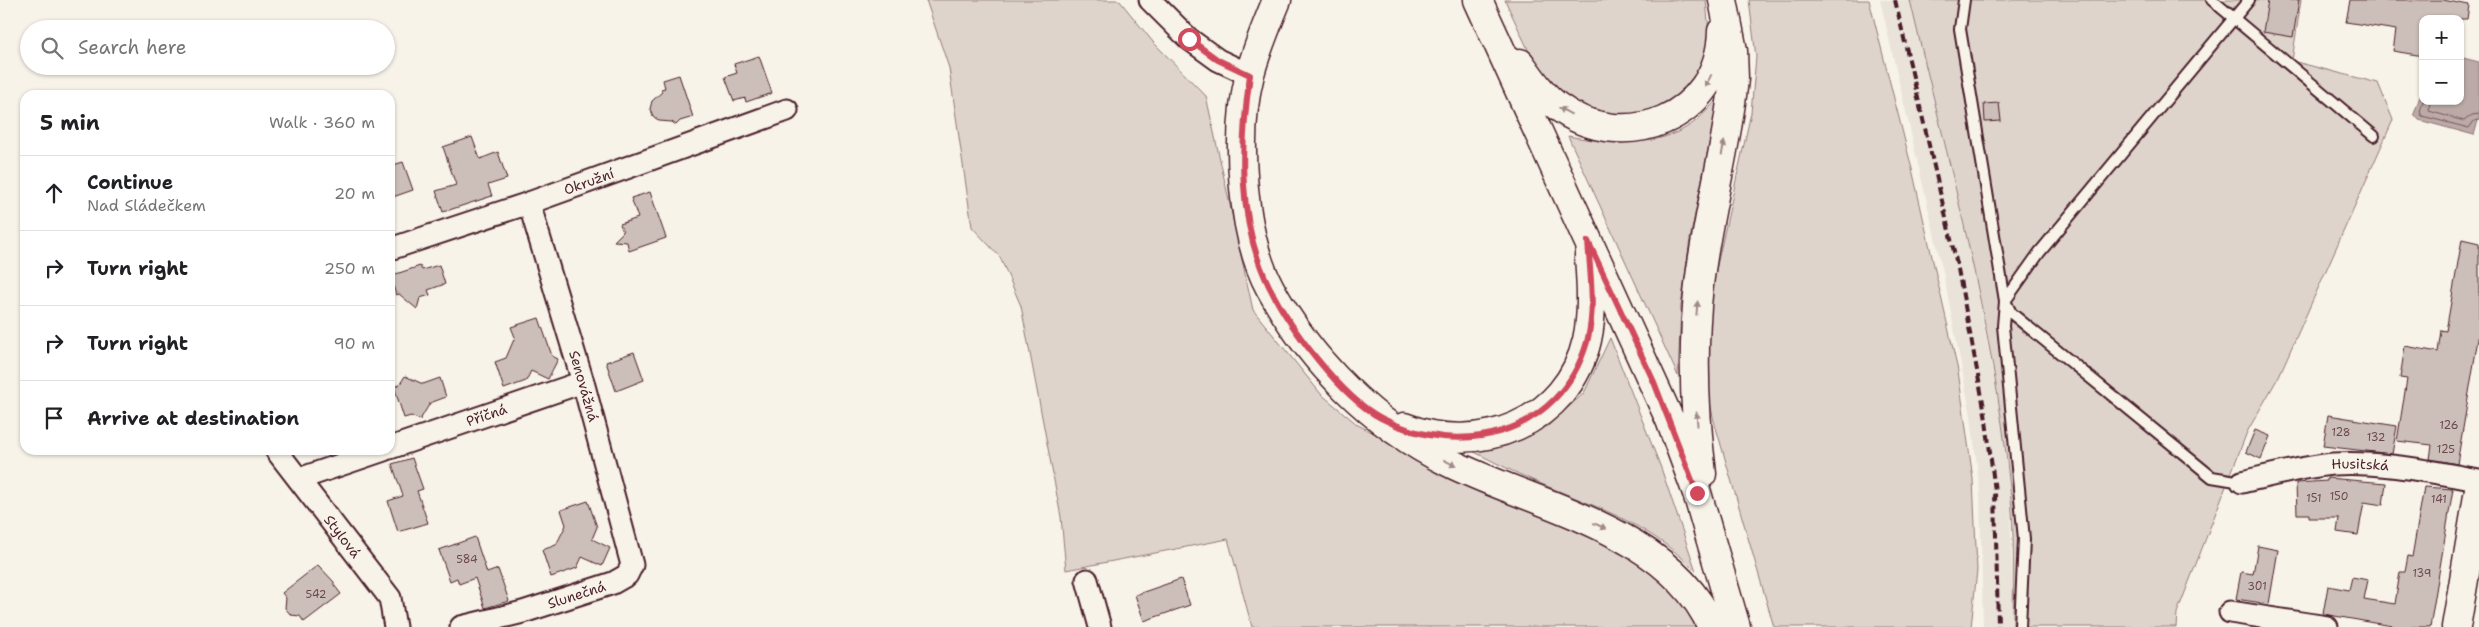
<!DOCTYPE html>
<meta charset="utf-8">
<style>
:root{--surface:#fff;--page:#f6f6f6;--text:#202124;--muted:#757577;--line:#e0e0e0}
body{margin:0;font-family:"Shantell Sans",sans-serif;background:var(--page);color:var(--text)}
.controls{position:absolute;right:15px;top:15px;display:grid;overflow:hidden;border-radius:10px;box-shadow:0 1px 4px #0004}
.controls button{width:45px;height:45px;display:grid;place-items:center;padding:0;border:0;border-bottom:1px solid var(--line);background:var(--surface);color:var(--text);font:25px sans-serif}
.stop{position:absolute;width:15px;height:15px;margin:-11px;border:4px solid #d1495b;border-radius:50%;background:#fff}
.stop.end{background:#d1495b;border-color:#fff;box-shadow:0 1px 5px #0008}
.list{margin:0;padding:0;list-style:none}
h2{display:flex;justify-content:space-between;align-items:center;height:65px;margin:0;padding:0 20px;font-size:21px}
h2 small{font-size:16px;font-weight:400;color:var(--muted)}
.list li{display:grid;grid-template-columns:32px 1fr auto;gap:15px;align-items:center;box-sizing:border-box;height:75px;padding:0 20px;border-top:1px solid var(--line)}
.list b{display:block;font-size:19px;white-space:nowrap}
.list p{margin:0;font-size:16px;white-space:nowrap;color:var(--muted)}
.list em{font-size:16px;font-style:normal;color:var(--muted)}
.icon{flex:none;width:28px;height:28px;fill:none;stroke:currentColor;stroke-width:2;stroke-linecap:round;stroke-linejoin:round}
.map{position:relative;flex:none;width:2479px;height:627px;overflow:hidden}
.search{position:absolute;background:var(--surface);box-shadow:0 1px 4px #0004;left:20px;top:20px;width:375px;height:55px;display:flex;align-items:center;gap:12px;box-sizing:border-box;padding:0 18px;border-radius:28px;color:var(--muted);font-size:19px}
.panel{position:absolute;background:var(--surface);box-shadow:0 1px 4px #0004;left:20px;top:90px;width:375px;height:365px;border-radius:15px}
.map>svg:first-child{display:block}
</style>
<div class="map">
<svg width="2479" height="627" viewBox="0 0 2479 627">
<rect width="100%" height="100%" fill="#f7f3e8"/>
<filter id="ink" filterUnits="userSpaceOnUse"><feTurbulence type="fractalNoise" baseFrequency=".02" numOctaves="2"/><feDisplacementMap in="SourceGraphic" scale="10" xChannelSelector="R" yChannelSelector="G"/><feConvolveMatrix kernelMatrix="1 2 1 2 8 2 1 2 1" color-interpolation-filters="sRGB"/></filter>
<g filter="url(#ink)">
<!-- built -->
<path fill="#eae3da" d="M1880 0H1910L1973 266 2000 411 2010 490 2013 627H1983L1980 492 1971 416 1943 272Z"/>
<!-- green -->
<path fill="#ded4cc" stroke="#947a7c" d="M926 0H1119L1153 42 1206 96 1253 310 1321 394 1358 425 1497 496 1629 553 1678 593 1700 627H1252L1228 539 1066 570 1061 517 1021 306 1000 257 972 227 949 68Z
M1505 0H1706L1709 33 1701 70 1677 98 1653 110 1627 116 1596 112 1565 100 1538 71Z
M1749 0H1869L1912 169 1958 371 1973 479 1977 570 1971 627H1774L1714 421 1705 381 1712 288 1751 113 1756 57Z
M1910 0H2301L2292 61 2378 83 2393 120 2279 376 2247 432 2177 613 2176 627H2013C2013 581 2015 534 2010 488 1993 323 1948 161 1910 0Z
M1718 99 1690 239 1681 306 1678 376 1568 136C1610 144 1660 149 1696 121 1704 114 1711 106 1718 99Z
M1610 338 1661 468 1696 571C1647 521 1592 506 1530 479 1507 469 1485 457 1462 446L1493 448 1521 440 1548 426 1584 393Z"/>
<!-- water -->
<path fill="#bcaaa7" stroke="#8e7275" d="M2463 58 2479 62V117L2474 135 2419 120 2414 114 2423 87V101H2460V68Z"/>
<g fill="none" stroke-linecap="round" stroke-linejoin="round">
<!-- shore -->
<path stroke="#78575d" stroke-width="1" d="M2423 101 2420 112 2422 116 2469 128 2474 121 2479 120
M2430 101 2429 111 2464 121 2472 115 2479 114"/>
</g>
<!-- building -->
<path fill="#ccbfb9" stroke="#4a1f2b" d="M2268 0H2299L2293 37 2263 32Z
M2350 0H2443L2469 5 2467 19H2423V56L2393 51 2396 30 2346 22Z
M759 56 772 93 746 102 745 98 734 101 725 77 737 73 734 64Z
M679 75 693 117 680 121 676 125 672 122 659 121 653 116 650 109 652 101 662 92 661 89 665 88 663 80Z
M1999 103 2001 121 1985 122 1984 104Z
M472 137 480 159 498 152 507 179 488 185 492 196 443 212 436 191 456 185 443 147Z
M403 162 413 190 390 198V166Z
M650 192 666 238 629 251 627 242 614 241 623 232 620 224 638 218 631 198Z
M2462 239 2479 243V333L2457 464 2430 459 2432 445 2397 441 2407 379 2400 378 2405 346 2438 352 2441 330 2446 331Z
M439 265 445 284 428 290 430 295 420 298 417 309 399 294 396 295 390 276 420 266 422 270Z
M539 318 552 356 558 359 548 379 531 371 526 381 504 389 495 362 506 358 515 337 511 327Z
M634 352 644 380 616 391 606 362Z
M405 376 423 384 440 378 446 397 430 403 420 420 411 416 404 418 394 387 400 384Z
M2328 415 2397 426 2392 454 2323 446Z
M2255 430 2270 436 2261 459 2246 452Z
M412 458 423 489 417 491 428 523 398 532 388 501 403 496 392 464Z
M2327 478 2386 483 2383 505 2364 502 2358 535 2337 532 2339 518H2309V514H2297L2296 483 2327 481Z
M2424 487 2453 489 2430 627H2398L2323 614 2328 586 2349 590 2352 577 2368 580 2364 599 2395 604 2400 572H2405L2408 556 2412 557Z
M588 501 597 527 592 539 610 548 602 566 582 557 577 568 551 577 542 550 556 545 566 525 561 510Z
M475 537 487 573 498 569 509 601 485 608 475 578 459 584 457 578 450 581 439 550Z
M2258 546 2278 550 2269 604 2236 599 2241 572 2253 574Z
M318 565 334 582V585L341 594 304 622 300 616 291 615 285 608 286 598 282 593Z
M1181 579 1190 605 1144 621 1135 595Z"/>
<g fill="none" stroke-linecap="round" stroke-linejoin="round">
<defs>
<path id="lane" d="M1964 0 1960 29 2005 301 2003 326 2024 539 2020 627
M2212 0 2374 136
M2242 482 2212 477 2011 313 2005 301 2039 253 2249 0"/>
<g id="street">
<path d="M1150 0 1189 39 1218 60 1250 75"/>
<path id="s1" d="M390 249 529 203 787 110"/>
<path id="s2" d="M390 448 583 382"/>
<path id="s3" d="M276 450 390 598 395 627"/>
<path d="M299 479 384 450"/>
<path id="s4" d="M2242 482C2272 475 2302 467 2333 464 2381 461 2432 472 2479 480"/>
<path d="M1087 580 1100 627"/>
<path d="M2230 612 2327 627"/>
<path id="s5" d="M461 627 523 612 613 583 627 575 632 565 583 382 529 203"/>
</g>
<path id="secondary" d="M1277 0C1267 24 1257 48 1250 74 1235 133 1241 234 1270 288 1310 361 1373 425 1448 462 1535 506 1669 529 1712 627
M1478 0 1670 420 1697 493 1736 627
M1520 63C1531 78 1542 95 1557 106 1623 156 1720 118 1722 31
M1404 427C1479 457 1568 423 1587 340 1593 313 1591 284 1589 256
M1702 474C1694 411 1692 348 1699 285 1707 216 1727 148 1734 79L1733 51 1723 0
M2456 627 2479 490"/>
</defs>
<!-- lane casing -->
<use href="#lane" stroke="#4a1f2b" stroke-width="14"/>
<!-- street casing -->
<use href="#street" stroke="#4a1f2b" stroke-width="25"/>
<!-- secondary casing -->
<use href="#secondary" stroke="#4a1f2b" stroke-width="31"/>
<!-- lane -->
<use href="#lane" stroke="#f7f3e8" stroke-width="10"/>
<!-- street -->
<use href="#street" stroke="#f7f3e8" stroke-width="21"/>
<!-- secondary -->
<use href="#secondary" stroke="#f7f3e8" stroke-width="28"/>
<!-- rail -->
<path stroke="#4a1f2b" stroke-width="4" stroke-dasharray="8 4" stroke-linecap="butt" d="M1895 0 1958 269 1985 413 1995 491 1998 627"/>
</g>
<!-- one-way arrows -->
<defs><path id="oneway-solid" d="M-6-.8H1V-3.2L6.5 0L1 3.2V.8H-6Z" transform="scale(1.25)"/></defs>
<g fill="#a0898a">
<use href="#oneway-solid" transform="translate(1708 81) rotate(118)"/>
<use href="#oneway-solid" transform="translate(1565 111) rotate(-151)"/>
<use href="#oneway-solid" transform="translate(1723 148) rotate(-80)"/>
<use href="#oneway-solid" transform="translate(1697 308) rotate(-85)"/>
<use href="#oneway-solid" transform="translate(1697 419) rotate(-94)"/>
<use href="#oneway-solid" transform="translate(1450 463) rotate(27)"/>
<use href="#oneway-solid" transform="translate(1600 526) rotate(25)"/>
</g>
</g>
<g fill="none" stroke-linecap="round" stroke-linejoin="round" filter="url(#ink)">
<!-- route -->
<path stroke="#d1495b" stroke-width="6" d="M1189 39 1218 60 1250 75C1240 144 1237 221 1269 286 1289 327 1341 397 1381 418 1460 460 1560 435 1587 342 1596 310 1590 274 1588 241L1654 382 1697 493"/>
</g>
<g text-anchor="middle" dominant-baseline="central" stroke-width="4.5" stroke-linejoin="round" paint-order="stroke">
<!-- number labels -->
<g font-size="11" fill="#6a474e">
<text x="2449" y="425">126</text>
<text x="2341" y="432">128</text>
<text x="2376" y="437">132</text>
<text x="2446" y="449">125</text>
<text x="2339" y="496">150</text>
<text x="2314" y="498">151</text>
<text x="2439" y="499">141</text>
<text x="467" y="559">584</text>
<text x="2422" y="573">139</text>
<text x="2257" y="586">301</text>
<text x="316" y="594">542</text>
</g>
<!-- street labels -->
<g font-size="14" fill="#4a1f2b" stroke="#f7f3e8">
<text stroke="none"><textPath href="#s1" startOffset="210">Okružní</textPath></text>
<text transform="translate(584 386) rotate(74)">Senovážná</text>
<text stroke="none"><textPath href="#s2" startOffset="102">Příčná</textPath></text>
<text stroke="none"><textPath href="#s4" startOffset="120">Husitská</textPath></text>
<text stroke="none"><textPath href="#s3" startOffset="109">Stylová</textPath></text>
<text stroke="none"><textPath href="#s5" startOffset="120">Slunečná</textPath></text>
</g>
</g>
</svg>
<div class="controls">
<button>+</button>
<button>−</button>
</div>
<div class="stop" style="left:1189px;top:39px"></div>
<div class="stop end" style="left:1697px;top:493px"></div>
<div class="search"><svg class="icon" aria-label="search" viewBox="0 0 24 24"><circle cx="10" cy="10" r="6"/><path d="M15 15l6 6"/></svg>Search here</div>
<section class="panel">
<h2>5 min<small>Walk · 360 m</small></h2>
<ul class="list">
<li><svg class="icon" aria-label="ahead" viewBox="0 0 24 24"><path d="M12 20V5M6 11l6-6 6 6"/></svg><div><b>Continue</b><p>Nad Sládečkem</p></div><em>20 m</em></li>
<li><svg class="icon" aria-label="right" viewBox="0 0 24 24"><path d="M7 20v-9h11M14 6l5 5-5 5"/></svg><div><b>Turn right</b></div><em>250 m</em></li>
<li><svg class="icon" aria-label="right" viewBox="0 0 24 24"><path d="M7 20v-9h11M14 6l5 5-5 5"/></svg><div><b>Turn right</b></div><em>90 m</em></li>
<li><svg class="icon" aria-label="arrive" viewBox="0 0 24 24"><path d="M6 21V4h12l-3 4 3 4H6"/></svg><div><b>Arrive at destination</b></div></li>
</ul>
</section>
</div>
